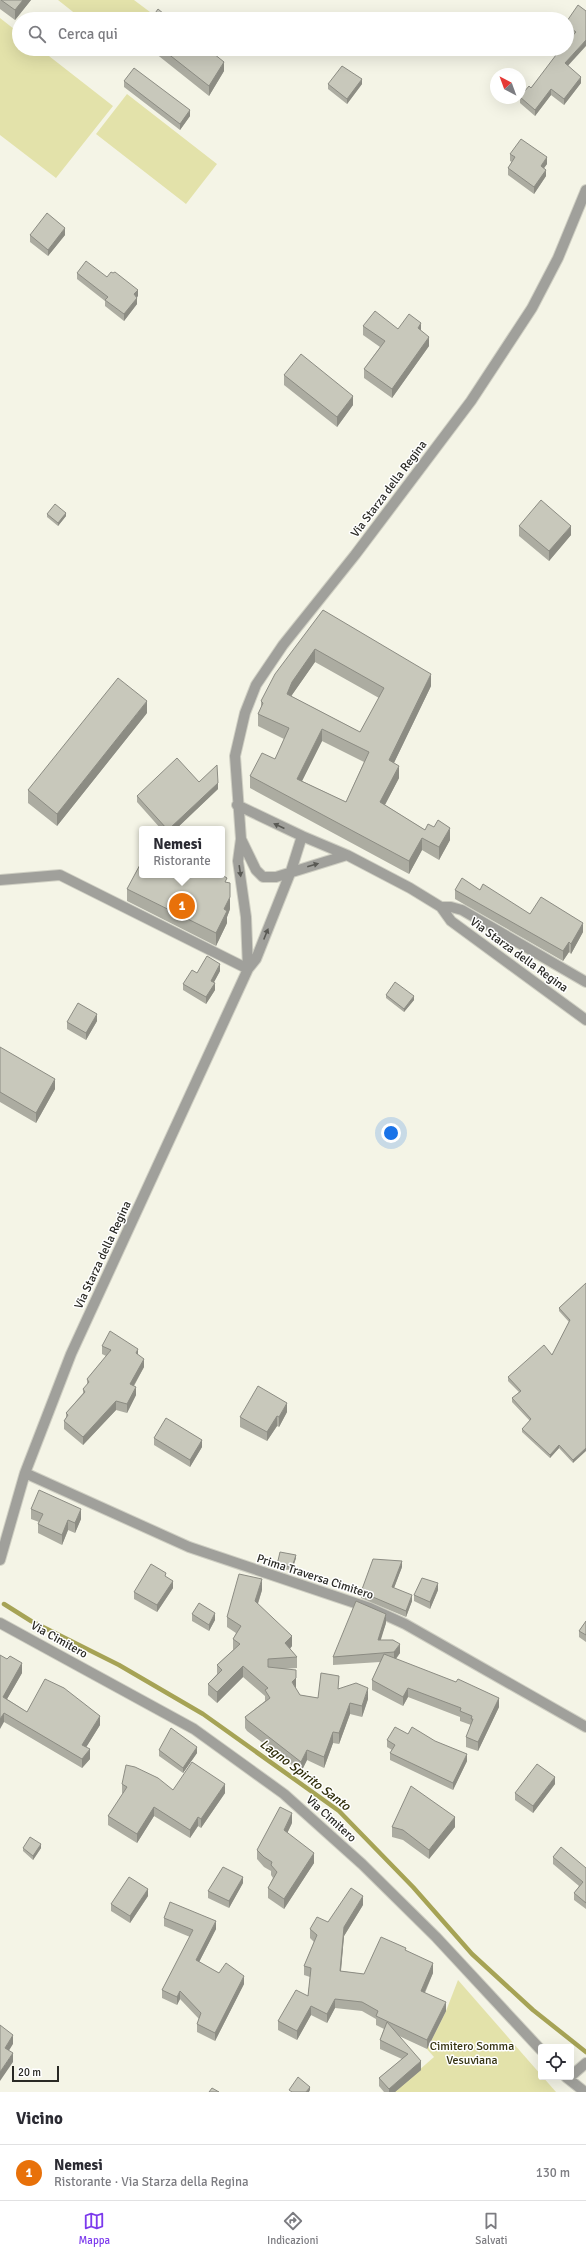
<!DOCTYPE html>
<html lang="it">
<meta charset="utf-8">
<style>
:root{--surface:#fff;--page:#f2f2f3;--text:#2b2b33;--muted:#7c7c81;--line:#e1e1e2;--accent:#7c3aed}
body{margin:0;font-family:Signika,sans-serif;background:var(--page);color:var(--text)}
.controls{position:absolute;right:12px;bottom:12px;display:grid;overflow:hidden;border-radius:4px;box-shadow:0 4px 16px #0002}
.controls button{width:36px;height:36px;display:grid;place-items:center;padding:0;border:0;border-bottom:1px solid var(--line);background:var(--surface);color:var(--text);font:20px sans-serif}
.compass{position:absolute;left:490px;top:68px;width:36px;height:36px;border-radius:50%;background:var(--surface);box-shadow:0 4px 16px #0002;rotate:319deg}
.scale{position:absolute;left:12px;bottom:10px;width:47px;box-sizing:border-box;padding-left:4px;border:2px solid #292924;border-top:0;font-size:11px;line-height:14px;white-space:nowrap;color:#292924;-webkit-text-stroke:3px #fff;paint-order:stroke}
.you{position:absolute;left:391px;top:1133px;width:14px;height:14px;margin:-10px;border:3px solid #fff;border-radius:50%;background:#1a73e8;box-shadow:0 0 0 6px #1a73e833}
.badge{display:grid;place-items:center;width:26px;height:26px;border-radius:50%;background:var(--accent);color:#fff;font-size:13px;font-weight:700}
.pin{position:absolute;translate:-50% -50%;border:2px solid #fff;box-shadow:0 1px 4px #0006}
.popup{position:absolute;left:139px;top:826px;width:86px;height:52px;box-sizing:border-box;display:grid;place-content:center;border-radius:4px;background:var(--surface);filter:drop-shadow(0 1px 3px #0005);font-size:13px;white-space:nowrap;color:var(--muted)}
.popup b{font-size:15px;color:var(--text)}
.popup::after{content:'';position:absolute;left:50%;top:100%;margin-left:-8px;border:8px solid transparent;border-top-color:var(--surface)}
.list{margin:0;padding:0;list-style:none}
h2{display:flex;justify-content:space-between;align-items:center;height:52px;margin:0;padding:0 16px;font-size:17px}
h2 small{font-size:13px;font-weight:400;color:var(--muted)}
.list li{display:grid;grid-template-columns:26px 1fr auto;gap:12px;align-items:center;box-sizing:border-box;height:56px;padding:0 16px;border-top:1px solid var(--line)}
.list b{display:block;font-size:15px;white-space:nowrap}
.list p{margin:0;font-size:13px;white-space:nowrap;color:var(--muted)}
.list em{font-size:13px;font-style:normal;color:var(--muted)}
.icon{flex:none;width:22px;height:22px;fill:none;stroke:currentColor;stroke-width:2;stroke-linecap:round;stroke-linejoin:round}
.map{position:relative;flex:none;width:586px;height:2092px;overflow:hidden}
.search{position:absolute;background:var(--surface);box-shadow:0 4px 16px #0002;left:12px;right:12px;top:12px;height:44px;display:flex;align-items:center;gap:10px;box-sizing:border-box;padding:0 14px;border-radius:22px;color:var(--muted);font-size:15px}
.sheet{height:108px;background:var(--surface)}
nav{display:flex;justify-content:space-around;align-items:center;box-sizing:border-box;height:56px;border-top:1px solid var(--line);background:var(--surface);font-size:11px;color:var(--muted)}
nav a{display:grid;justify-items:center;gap:2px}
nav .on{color:var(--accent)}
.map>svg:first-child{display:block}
</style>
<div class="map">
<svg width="586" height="2092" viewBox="0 0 586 2092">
<rect width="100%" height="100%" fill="#f4f4e6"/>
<!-- green -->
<path fill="#e3e2aa" d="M58 0H134L150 12 144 19H82Z
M0 18 19 33V49H40L113 106 56 178 0 135Z
M127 94 217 164 186 204 96 134Z
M458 1980 556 2092H394L434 2057 427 2049 446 2011Z"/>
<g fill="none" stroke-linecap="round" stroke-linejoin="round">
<!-- stream -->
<path stroke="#a6a355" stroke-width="4.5" d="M4 1604 31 1621 119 1665 203 1714 339 1811 413 1887 472 1954 533 2010 586 2052"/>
<defs>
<path id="minor" d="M302 836 347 855 410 888 441 907 451 921 586 1020
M241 839 256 870 263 877H276L347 855
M0 880 60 875 248 969
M441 907H451L462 910 586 982
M248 969 246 917 238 861 241 839 235 756 245 713 256 685 283 645 355 555 471 401 532 308 558 258 586 190
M25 1473 189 1547 370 1608 405 1624 586 1727
M0 1560 25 1473 71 1354 248 969 256 959 291 871 302 836 237 805
M0 1623 194 1729 284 1794 362 1864 436 1937 541 2050
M571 2076 586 2063
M566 2077 585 2092"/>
</defs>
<!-- minor casing -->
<use href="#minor" stroke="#cfcfc3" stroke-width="12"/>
<!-- minor -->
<use href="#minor" stroke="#a0a09b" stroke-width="10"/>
</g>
<!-- wall -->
<path fill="#acaca1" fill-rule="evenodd" d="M0 0H31L15 20 0 9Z
M586 11 568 66 581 83 564 105 551 95 535 116 520 103V97L531 88 573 36 567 31V21Z
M150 49H208L224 71 209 96Z
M124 81 190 116 180 130 124 87Z
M328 84H362L347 104 328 89Z
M510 154 547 164 544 168 546 176 534 194 508 175V168L512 162 510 161Z
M30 235H65L48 256 30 242Z
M77 273 107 277 138 296 137 297V304L124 321 105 306V301L77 279Z
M363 326 421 331 429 346 392 398 364 378V369L380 347 363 335Z
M284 375 353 405 337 427 284 385Z
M47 514 66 516 58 526 47 517Z
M519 526 571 535 549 561 519 536Z
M323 610 431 686 394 763 399 778 385 805 425 830 450 840 439 860 422 850 409 874 250 788V776L275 759 284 739 258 726V714L261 708V701ZM315 662 379 698 360 732 291 696ZM322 741 364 762 346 802 302 781Z
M147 713 57 826 28 803V790Z
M199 782 218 789 176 829H161L137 802V796Z
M227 883 230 909 227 917V923L216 946 127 901V889Z
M455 890H480L530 914 583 932 571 954 569 952 563 961 455 899Z
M220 971 213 983 215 990 206 1004 183 990V984L197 973Z
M386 995 414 1000 404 1012 386 998Z
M97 1021 86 1040 67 1029V1022Z
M0 1047 55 1089 36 1123 0 1102Z
M586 1283 573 1463 559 1448 550 1458 522 1432V1429L530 1421 512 1402V1398L519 1392 508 1381V1377L552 1355 569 1322 559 1311V1308Z
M102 1346 138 1355 144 1367 134 1386 136 1395 127 1413 116 1410 83 1445 64 1429V1421L66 1418V1413L83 1393V1389L87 1385V1379L106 1356 102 1354Z
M287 1412 279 1427 277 1426 267 1441 240 1427V1417Z
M154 1438 202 1447 190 1467 154 1445Z
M31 1509 81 1519 75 1533 68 1530 62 1545 38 1533V1524L39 1522 31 1519Z
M296 1558 292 1570 277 1569V1565Z
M402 1567 394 1588 412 1601 406 1617 361 1598V1592Z
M166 1577 173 1588 157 1612 134 1599V1592Z
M262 1590 258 1604 292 1646 290 1649 297 1657V1668L283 1669 300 1695 318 1698 339 1689 368 1699 362 1717 350 1714 339 1744 333 1743 324 1768 307 1760 301 1772 247 1731 245 1728V1717L265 1701V1696L243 1677 217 1703 208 1695V1684L217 1674V1665L233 1650V1639L236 1633 227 1627V1617Z
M438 1590 430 1609 414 1601V1595Z
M192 1614 215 1620 209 1631 192 1621Z
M586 1621V1642L579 1637V1631Z
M386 1623 380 1640 400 1653 396 1659 499 1707 478 1751 466 1747V1737L471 1725 460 1721V1717L408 1697 403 1706 372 1690V1680L380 1662 333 1665V1657Z
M0 1655 22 1673 7 1699 27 1712 100 1725 86 1747 90 1759 82 1768 4 1722Z
M408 1734 467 1761 453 1790 390 1760V1753L392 1750 387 1747V1740Z
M159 1750 197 1753 183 1773 159 1756Z
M122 1784 173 1790 225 1793 201 1828 198 1826 190 1838 154 1816 137 1843 108 1825V1816L123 1794 122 1793Z
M555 1784 533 1813 515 1800V1793Z
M292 1823 287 1833 314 1863 284 1909 268 1898V1888L273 1878 271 1875V1871L264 1867 257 1859V1850Z
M392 1827H455L429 1859 403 1840 392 1837Z
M23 1848H41L33 1860 23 1851Z
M553 1857 586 1868V1909L574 1900V1893L579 1886 553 1864Z
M243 1883 229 1908 208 1898V1891Z
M148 1896 130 1923 111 1911V1904Z
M363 1905 344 1936 341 1971 364 1974 406 1951 433 1973 425 1993 446 2011 427 2049 399 2036 421 2070 395 2092H384L379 2086V2078L402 2059 380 2049V2040L384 2029 376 2025V2019L362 2011 335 2008 327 2023 311 2015 297 2040 278 2030V2021L308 1996 310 1977 304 1975V1966L314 1942 310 1938V1929L328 1922Z
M164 1918 216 1929 199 1962 219 1973 244 1984 215 2041 197 2032V2024L199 2019 180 1999 177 2005 162 1998V1990L190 1937 164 1926Z"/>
<!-- shaded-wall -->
<path fill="#8c8c83" d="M23 0H31L15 20V10Z
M586 40V46L565 69V63Z
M224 62V71L209 96V86Z
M581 77V83L564 105V99Z
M362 79V84L347 104V99Z
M551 89V95L535 116V110Z
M190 110V116L180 130V124Z
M547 157V164L541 172V166Z
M546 170V176L534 194V187Z
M65 228V235L48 256V250Z
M138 290V296L134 300V294Z
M137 298V304L124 321V314Z
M421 323V332L418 328Z
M429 337V346L392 398V389Z
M353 396V405L337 427V417Z
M66 513V516L58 526V523Z
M571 526V535L549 561V551Z
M315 649V662L292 695 287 707V694L292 682Z
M431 674V686L389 773V760Z
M147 701V713L57 826V814Z
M322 729V741L297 791V779Z
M399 766V778L380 814V802Z
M218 783V789L176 829H169Z
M450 828V840L439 860V847Z
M422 838V850L409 874V861Z
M230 897V909L227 917V923L216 946V933L224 909Z
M583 923V932L571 954V944Z
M569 942V952L563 961V951Z
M220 964V971L211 988V981Z
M215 983V990L206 1004V997Z
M414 996V1000L404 1012V1009Z
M97 1014V1021L86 1040V1033Z
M55 1079V1089L36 1123V1113Z
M138 1349V1357L136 1353Z
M144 1359V1367L130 1392V1384Z
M136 1387V1395L127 1413V1404Z
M116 1401V1410L83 1445V1437Z
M287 1403V1412L279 1427V1417Z
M277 1416V1426L267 1441V1432Z
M202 1440V1447L190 1467V1460Z
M559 1445V1448L550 1458V1455Z
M586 1448V1451L573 1463V1460Z
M81 1509V1519L75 1533V1523Z
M68 1520V1530L62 1545V1535Z
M296 1555V1558L292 1570V1567Z
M402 1561V1567L392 1593V1587Z
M262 1579V1590L255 1612V1601Z
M173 1581V1588L157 1612V1605Z
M438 1583V1590L430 1609V1602Z
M412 1595V1601L406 1617V1611Z
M215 1613V1620L209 1631V1625Z
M386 1614V1623L378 1649V1640Z
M292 1636V1646L285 1654V1643Z
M400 1644V1653L394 1661V1652Z
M22 1663V1673L3 1706V1697Z
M243 1666V1677L217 1703V1692Z
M296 1678V1689L292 1682Z
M368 1688V1699L362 1717V1706Z
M408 1688V1697L403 1706V1697Z
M499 1698V1707L478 1751V1742Z
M350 1703V1714L339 1744V1733Z
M4 1713V1722L0 1729V1719Z
M100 1716V1725L82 1754V1745Z
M333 1732V1743L324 1768V1757Z
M197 1747V1753L183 1773V1768Z
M90 1749V1759L82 1768V1759Z
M307 1750V1760L301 1772V1762Z
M467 1754V1761L453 1790V1783Z
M555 1777V1784L533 1813V1806Z
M225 1784V1793L201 1828V1819Z
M154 1807V1816L137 1843V1834Z
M292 1813V1823L284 1840V1830Z
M198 1817V1826L190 1838V1830Z
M455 1817V1827L429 1859V1850Z
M41 1844V1848L33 1860V1856Z
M314 1853V1863L284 1909V1899Z
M243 1877V1883L229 1908V1901Z
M148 1889V1896L130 1923V1916Z
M363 1896V1905L344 1936 340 1980V1971L344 1927Z
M216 1921V1929L196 1968V1960Z
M433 1963V1973L421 2000V1991Z
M244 1976V1984L215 2041V2033Z
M180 1991V1999L177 2005V1997Z
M335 1999V2008L327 2023V2014Z
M446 2002V2011L427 2049V2040Z
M311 2006V2015L297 2040V2031Z
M13 2035V2044L5 2057V2048Z
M13 2053V2062L0 2081V2072Z
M421 2061V2070L395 2092H389V2089Z
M310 2087V2090L309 2092H306Z"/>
<!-- building -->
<path fill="#c8c8bb" stroke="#8c8c83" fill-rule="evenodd" d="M1 0H23L15 10Z
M578 5 586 11V40L565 63 581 77 564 99 551 89 535 110 520 97 529 86 531 88 556 55 561 49H567V42L576 32 567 25V21Z
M158 9 170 19H151Z
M162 49H208L224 62 209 86Z
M342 66 362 79 347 99 328 84Z
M134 68 190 110 180 124 124 81Z
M521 139 547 157 541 166 546 170 534 187 508 168 515 157 510 154Z
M47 213 65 228 48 250 30 235Z
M86 261 107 277 111 272 113 273 115 272 138 290 134 294 137 298 124 314 105 300 108 297 77 273Z
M375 311 398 329 409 314 421 323 418 328 429 337 392 389 364 369 385 341 363 326Z
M301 354 353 396 337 417 284 375Z
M541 500 571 526 549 551 519 526Z
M55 504 66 513 58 523 47 514Z
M323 610 431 674 389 760 399 766 380 802 425 830 428 824 434 827 438 820 450 828 439 847 422 838 409 861 250 776 262 753 275 759 289 728 258 714 263 703 261 701 275 674ZM315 649 384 688 360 732 287 694 292 682ZM322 729 369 752 346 802 297 779Z
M118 678 147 701 57 814 28 790Z
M177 758 199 782 217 765 218 783 169 829H167L137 796Z
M142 861V875H222L227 878 225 882 230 883V897L224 909 227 911 216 933 127 889Z
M462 878 480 890 483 884 530 914 541 897 583 923 571 944 569 942 563 951 455 890Z
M207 956 220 964 211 981 215 983 206 997 183 984 192 970 197 973Z
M395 982 414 996 404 1009 386 995Z
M78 1003 97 1014 86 1033 67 1022Z
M0 1047 55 1079 36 1113 0 1092Z
M586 1283V1448L573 1460 559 1445 550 1455 522 1429 531 1419 512 1398 521 1391 508 1377 544 1345 552 1355 570 1320 559 1308Z
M110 1331 138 1349 136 1353 144 1359 130 1384 136 1387 127 1404 116 1401 83 1437 64 1421 68 1415 66 1413 85 1392 83 1389 89 1382 87 1379 111 1350 102 1346Z
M258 1386 287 1403 279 1417 277 1416 267 1432 240 1417Z
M166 1418 202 1440 190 1460 154 1438Z
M39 1490 81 1509 75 1523 68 1520 62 1535 38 1524 43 1514 31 1509Z
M280 1552 296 1555 292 1567 277 1565Z
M373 1559 402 1561 392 1587 412 1595 406 1611 361 1592Z
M151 1564 166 1573 165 1576 173 1581 157 1605 134 1592Z
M239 1574 262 1579 255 1601 292 1636 285 1643 297 1657 268 1659V1667L296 1670V1678L292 1682 300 1695 318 1698 321 1673 339 1676 338 1689 356 1683 368 1688 362 1706 350 1703 339 1733 333 1732 324 1757 307 1750 301 1762 247 1720 245 1717 270 1698 265 1690 268 1688 243 1666 217 1692 208 1684 222 1670 217 1665 240 1644 233 1639 241 1626 227 1617Z
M422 1578 438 1583 430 1602 414 1595Z
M356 1601 386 1614 378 1640H393L400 1644 394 1652 333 1657Z
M199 1603 215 1613 209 1625 192 1614Z
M586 1621V1635L579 1631Z
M384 1654 456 1682 458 1679 499 1698 478 1742 466 1737 473 1719H471L472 1716 460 1711 461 1708 408 1688 403 1697 372 1680Z
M0 1655 7 1659 10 1656 22 1663 3 1697 27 1712 45 1679 64 1688 100 1716 82 1745 90 1749 82 1759 4 1713 0 1719Z
M395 1727 408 1734 412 1727 435 1741 467 1754 453 1783 390 1753 395 1745 387 1740Z
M171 1728 197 1747 183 1768 159 1750Z
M192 1762 225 1784 201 1819 198 1817 190 1830 154 1807 137 1834 108 1816 127 1787 122 1784 126 1765 135 1767 158 1778 173 1790Z
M537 1764 555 1777 533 1806 515 1793Z
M411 1786 455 1817 429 1850 403 1830 392 1827Z
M280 1807 292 1813 284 1830 314 1853 284 1899 268 1888 277 1872 271 1865 272 1862 264 1857 257 1850Z
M30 1837 41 1844 33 1856 23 1848Z
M561 1847 586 1868V1903L574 1893 583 1882 553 1857Z
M223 1867 243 1877 229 1901 208 1891Z
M129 1877 148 1889 130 1916 111 1904Z
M351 1888 363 1896 344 1927 340 1971 364 1974 381 1937 406 1948 405 1950 433 1963 421 1991 446 2002 427 2040 376 2016 378 2011 362 2002 335 1999 327 2014 311 2006 297 2031 278 2021 296 1990 308 1996 311 1968 304 1966 317 1935 310 1929 317 1917 328 1922Z
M170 1902 216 1921 196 1960 219 1973 226 1963 244 1976 215 2033 197 2024 201 2013 180 1991 177 1997 162 1990 193 1930 164 1918Z
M387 2022 421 2061 389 2089 379 2078 408 2054 380 2040Z
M0 2025 13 2035 5 2048 13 2053 0 2072Z
M298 2077 310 2087 306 2092H292L289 2090Z
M212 2088 219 2092H209Z"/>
<!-- one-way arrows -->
<defs><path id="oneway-solid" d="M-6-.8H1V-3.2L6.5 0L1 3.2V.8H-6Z"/></defs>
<g fill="#595954">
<use href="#oneway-solid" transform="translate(279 826) rotate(-155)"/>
<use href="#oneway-solid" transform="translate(313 865) rotate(-16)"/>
<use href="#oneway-solid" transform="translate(240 871) rotate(82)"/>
<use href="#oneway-solid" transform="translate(266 934) rotate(-68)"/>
</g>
<g text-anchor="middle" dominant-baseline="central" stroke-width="3" stroke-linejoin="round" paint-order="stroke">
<!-- street labels -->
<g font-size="12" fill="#292924" stroke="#fff">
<text transform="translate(389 489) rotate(-53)">Via Starza della Regina</text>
<text transform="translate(519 955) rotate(36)">Via Starza della Regina</text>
<text transform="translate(103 1255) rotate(-65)">Via Starza della Regina</text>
<text transform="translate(315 1577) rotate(18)">Prima Traversa Cimitero</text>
<text transform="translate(59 1640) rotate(29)">Via Cimitero</text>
<text transform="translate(331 1819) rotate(42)">Via Cimitero</text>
</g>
<!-- park labels -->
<g font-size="12" fill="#353311" stroke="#fff">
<text x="472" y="2046">Cimitero Somma<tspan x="472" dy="14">Vesuviana</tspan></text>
</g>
<!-- water labels -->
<g font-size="13" font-style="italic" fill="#2d2b07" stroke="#fff">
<text transform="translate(305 1775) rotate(37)">Lagno Spirito Santo</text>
</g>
</g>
</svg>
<div class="controls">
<button><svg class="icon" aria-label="locate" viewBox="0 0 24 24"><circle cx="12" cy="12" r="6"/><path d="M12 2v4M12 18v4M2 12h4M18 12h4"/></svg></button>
</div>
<svg class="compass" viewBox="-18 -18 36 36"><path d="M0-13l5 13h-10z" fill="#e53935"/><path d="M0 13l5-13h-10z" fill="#7c7c81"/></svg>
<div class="scale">20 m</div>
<div class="you"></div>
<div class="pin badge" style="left:182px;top:906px;background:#e8710a">1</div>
<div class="popup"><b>Nemesi</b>Ristorante</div>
<div class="search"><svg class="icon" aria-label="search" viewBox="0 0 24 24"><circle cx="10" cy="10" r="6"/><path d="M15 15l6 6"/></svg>Cerca qui</div>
</div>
<section class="sheet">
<h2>Vicino<small></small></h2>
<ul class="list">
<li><span class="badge" style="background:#e8710a">1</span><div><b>Nemesi</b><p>Ristorante · Via Starza della Regina</p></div><em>130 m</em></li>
</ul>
</section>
<nav>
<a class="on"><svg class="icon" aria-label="map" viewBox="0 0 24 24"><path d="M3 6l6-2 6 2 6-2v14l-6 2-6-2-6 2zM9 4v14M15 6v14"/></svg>Mappa</a>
<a><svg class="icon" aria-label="directions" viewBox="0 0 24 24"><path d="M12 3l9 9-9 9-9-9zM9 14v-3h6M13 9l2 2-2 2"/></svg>Indicazioni</a>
<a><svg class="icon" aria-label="saved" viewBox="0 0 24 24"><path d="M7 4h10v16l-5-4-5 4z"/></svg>Salvati</a>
</nav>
